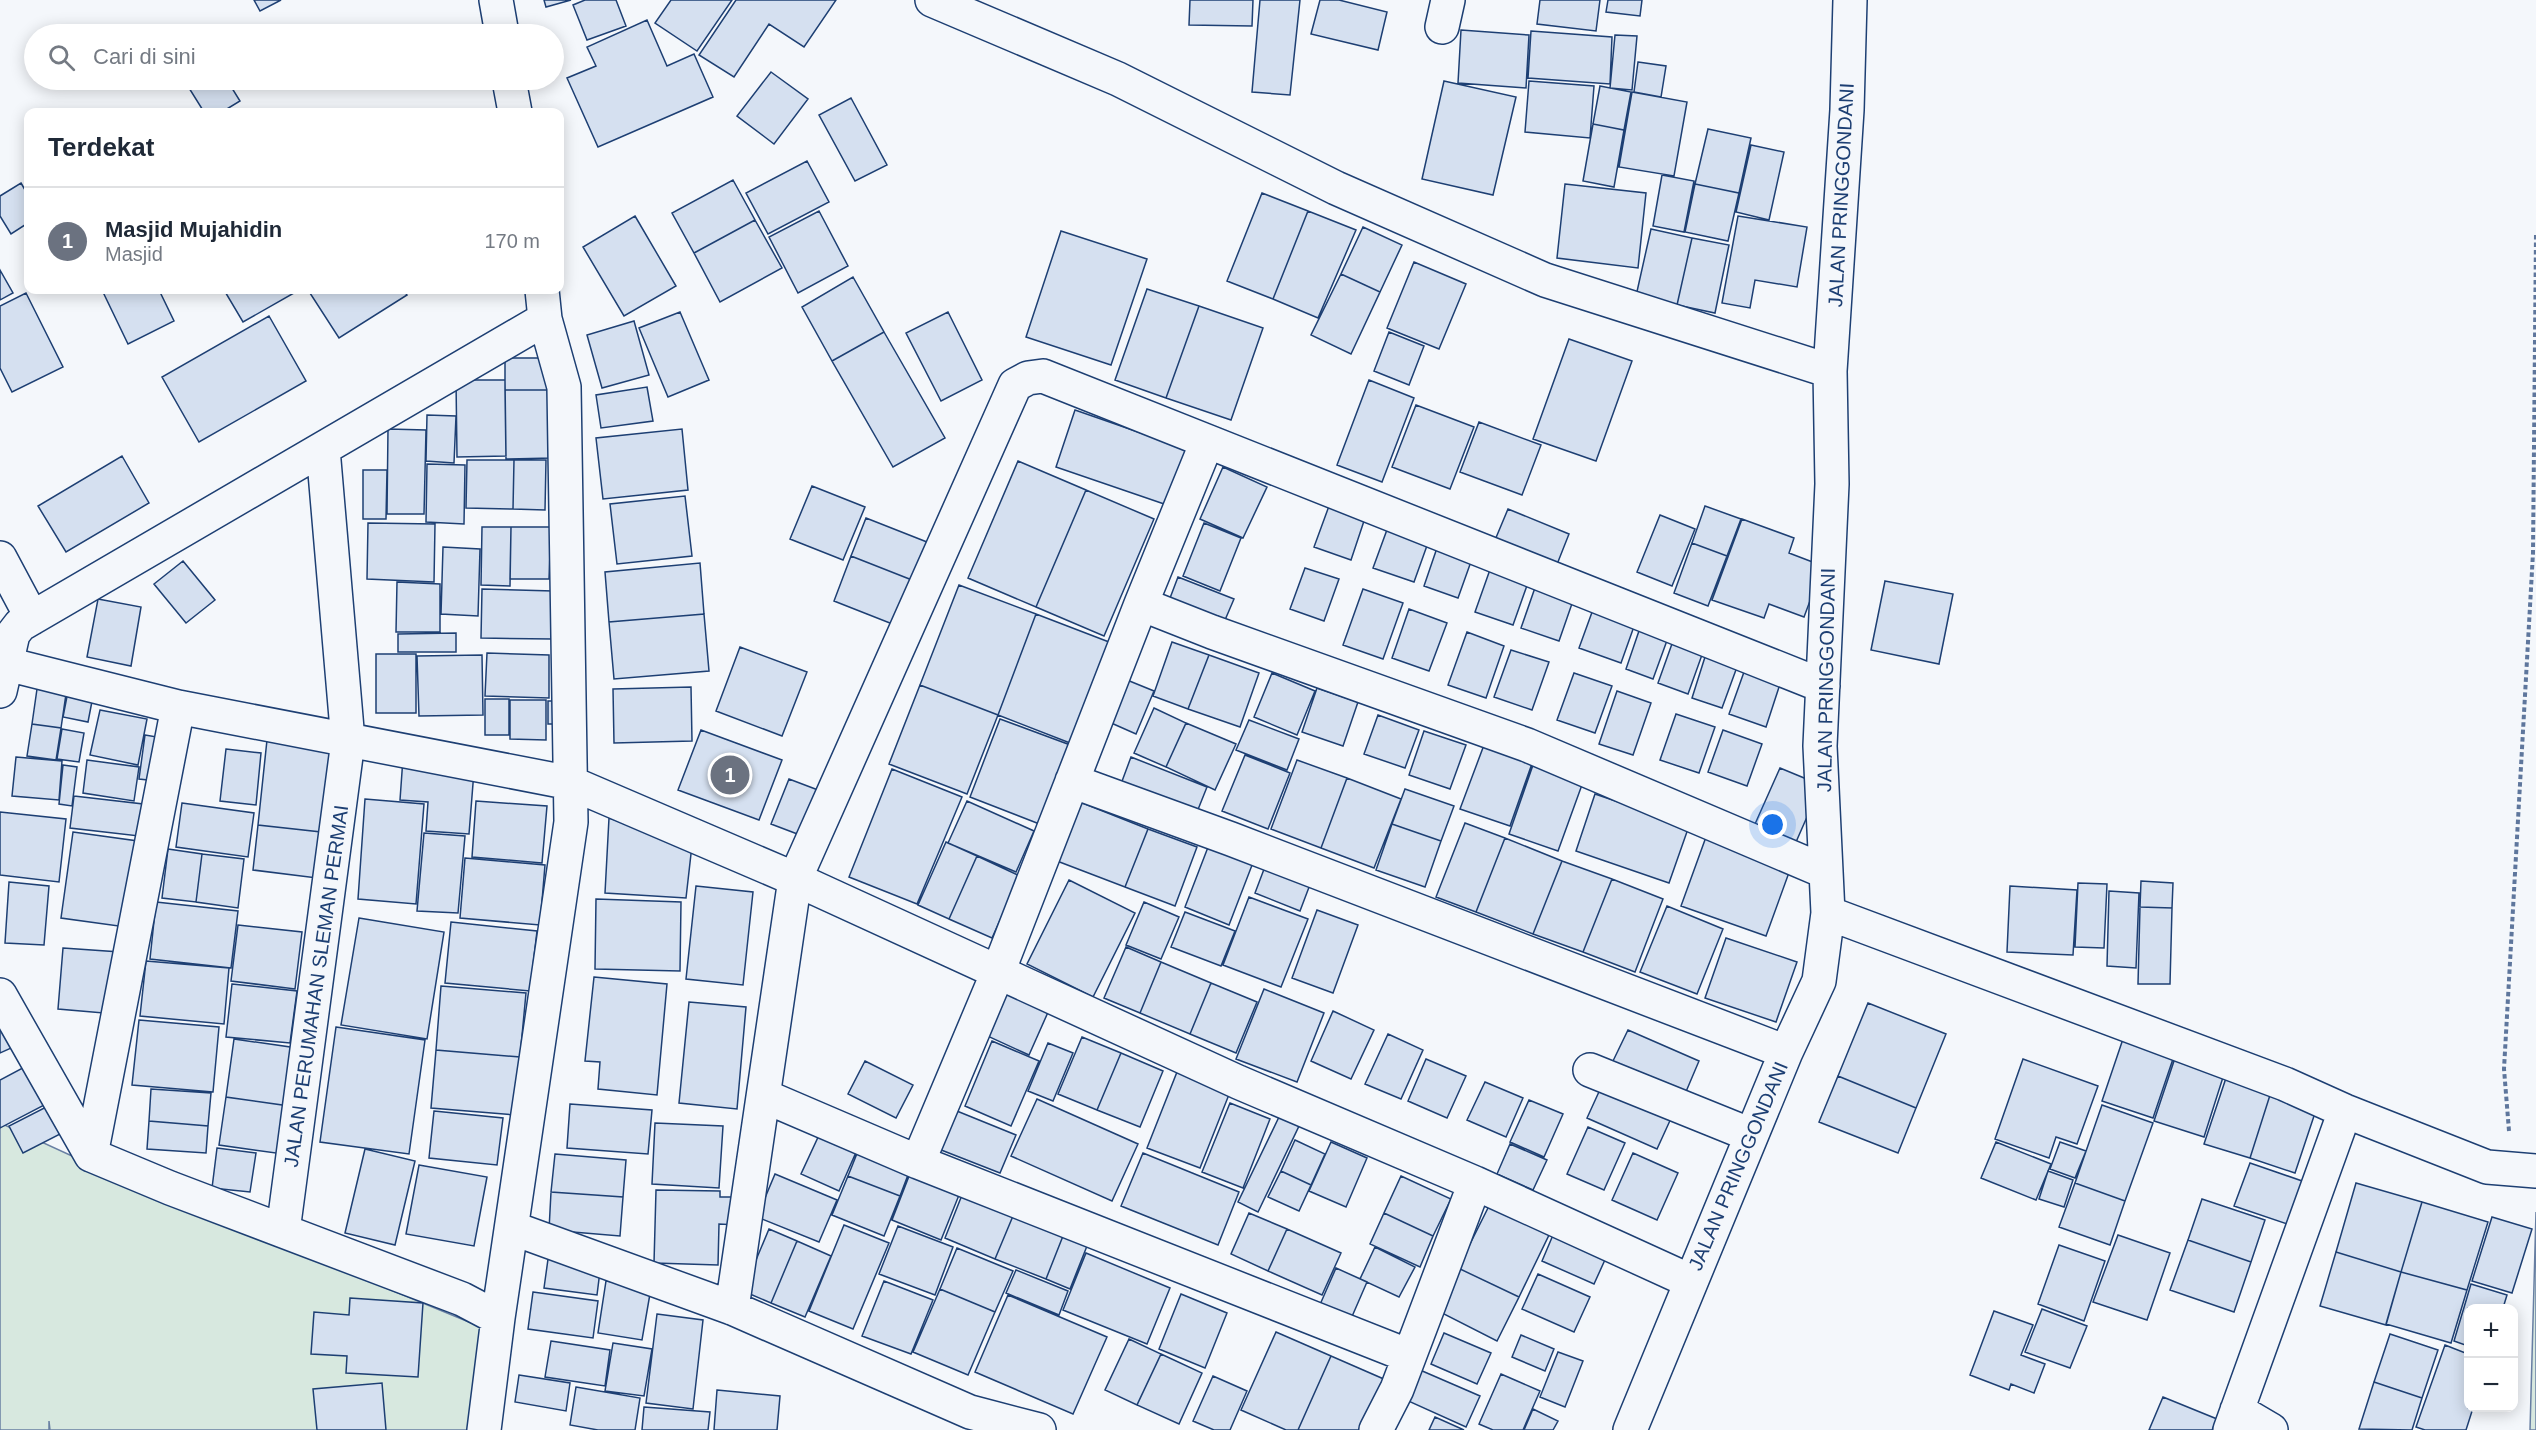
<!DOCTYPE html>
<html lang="id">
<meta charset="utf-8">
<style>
:root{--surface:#fff;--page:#f2f2f3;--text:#1f2937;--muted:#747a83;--line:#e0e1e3;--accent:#0f766e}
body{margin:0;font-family:Arial,sans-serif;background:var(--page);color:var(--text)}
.controls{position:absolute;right:18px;bottom:18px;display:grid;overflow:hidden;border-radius:12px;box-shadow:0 3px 15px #0003}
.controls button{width:54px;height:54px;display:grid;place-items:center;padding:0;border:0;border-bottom:2px solid var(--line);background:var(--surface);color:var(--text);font:30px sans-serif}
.you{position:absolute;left:1773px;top:825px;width:21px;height:21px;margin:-15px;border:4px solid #fff;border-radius:50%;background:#1a73e8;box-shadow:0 0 0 9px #1a73e833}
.badge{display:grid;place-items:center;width:39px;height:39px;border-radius:50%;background:var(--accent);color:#fff;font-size:20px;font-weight:700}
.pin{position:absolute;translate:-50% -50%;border:3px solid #fff;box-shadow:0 2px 6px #0006}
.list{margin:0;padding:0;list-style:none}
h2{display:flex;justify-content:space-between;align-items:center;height:78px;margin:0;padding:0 24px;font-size:26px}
h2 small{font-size:20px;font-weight:400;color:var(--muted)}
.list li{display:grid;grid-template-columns:39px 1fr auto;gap:18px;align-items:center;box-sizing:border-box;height:108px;padding:0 24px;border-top:2px solid var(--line)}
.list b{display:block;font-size:22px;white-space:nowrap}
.list p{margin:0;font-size:20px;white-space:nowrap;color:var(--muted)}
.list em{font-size:20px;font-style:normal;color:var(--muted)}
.icon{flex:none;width:33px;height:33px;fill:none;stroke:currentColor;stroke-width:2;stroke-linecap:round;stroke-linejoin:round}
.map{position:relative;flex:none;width:2536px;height:1430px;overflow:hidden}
.search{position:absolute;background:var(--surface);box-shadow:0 3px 15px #0003;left:24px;top:24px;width:540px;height:66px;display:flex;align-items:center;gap:15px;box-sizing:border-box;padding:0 21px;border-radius:33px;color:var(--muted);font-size:22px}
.panel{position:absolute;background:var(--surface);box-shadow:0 3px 15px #0003;left:24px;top:108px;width:540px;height:186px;border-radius:12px}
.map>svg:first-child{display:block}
</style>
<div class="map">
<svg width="2536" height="1430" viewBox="0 0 2536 1430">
<rect width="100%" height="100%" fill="#f4f7fb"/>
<!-- green -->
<path fill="#d7e8df" stroke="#687fa3" stroke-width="1.5" d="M0 1123 133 1184 486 1329 474 1430H50L49 1421V1430H0Z
M2536 1212V1430H2530Z"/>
<!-- building -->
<path fill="#d5e0f0" stroke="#1d3f73" stroke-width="1.5" d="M254 0H281L260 11Z
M544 0H571L546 7Z
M585 0H616L626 26 587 40 573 5Z
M671 0H732L697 51 655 23Z
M736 0H836L804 47 769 24 734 77 699 55Z
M1190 0H1253L1252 26 1189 25Z
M1260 0H1300L1290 95 1252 92Z
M1320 0H1339L1387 12 1378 50 1311 34Z
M1540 0H1600L1596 31 1537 24Z
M1608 0H1642L1640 16 1606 12Z
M647 20 667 66 694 54 713 97 598 147 567 78 596 66 587 47Z
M1461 30 1529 35 1526 88 1458 83Z
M1531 31 1612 37 1610 84 1528 78Z
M1615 35 1637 36 1632 90 1610 88Z
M1638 62 1666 66 1661 97 1634 92Z
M771 72 808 99 774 144 737 116Z
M184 80H227L240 101 222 112H204Z
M1444 81 1516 97 1493 195 1422 179Z
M1529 81 1594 86 1590 138 1525 132Z
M1600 86 1631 92 1624 130 1593 124Z
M1632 92 1687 102 1674 176 1619 167Z
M851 98 887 165 855 181 819 115Z
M1593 124 1624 130 1614 187 1583 181Z
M1708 129 1751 138 1739 193 1695 184Z
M1751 145 1784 152 1769 220 1736 212Z
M807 161 829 202 768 234 746 193Z
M1662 175 1694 181 1684 232 1653 226Z
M733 180 755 220 694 253 672 213Z
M21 183 28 195V223L11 234 0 216V196Z
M1565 184 1646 193 1638 268 1557 258Z
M1695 184 1739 193 1728 241 1685 232Z
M1262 193 1308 211 1273 299 1227 281Z
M819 211 848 266 798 293 769 237Z
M1308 211 1356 230 1318 318 1273 299Z
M635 216 676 286 624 316 583 247Z
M1738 216 1807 227 1797 287 1755 280 1750 308 1722 303Z
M755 220 782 268 720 302 694 253Z
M1363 227 1402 245 1380 292 1341 274Z
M1651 229 1692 238 1677 305 1636 296Z
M1061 231 1147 259 1111 365 1026 337Z
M1692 238 1729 245 1715 313 1677 305Z
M1414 262 1466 284 1439 349 1387 328Z
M0 270 13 293 0 300Z
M1341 274 1380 292 1351 354 1311 335Z
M853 277 884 332 832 361 802 307Z
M1147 289 1199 306 1166 398 1115 380Z
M102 290H159L174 321 128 344Z
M224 290H292L294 293 243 322Z
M308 290H403L407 295 339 338Z
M26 293 63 367 12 392 0 368V306Z
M1199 306 1263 328 1231 420 1166 398Z
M680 312 709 380 668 397 639 328Z
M948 312 982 380 941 401 906 333Z
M269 316 306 381 199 442 162 377Z
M634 321 649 375 602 388 587 335Z
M884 332 945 438 893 467 832 361Z
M1389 332 1424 346 1409 385 1374 371Z
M1569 339 1632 361 1596 461 1533 439Z
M505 358H552L553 390H505Z
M456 380H505L506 456 457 457Z
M1369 380 1414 398 1382 482 1337 465Z
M647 387 653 421 601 428 596 395Z
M505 390H553V458L506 459Z
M1416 405 1474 427 1450 489 1392 467Z
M1075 410 1190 450 1170 506 1056 467Z
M427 415 456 416 454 463 426 461Z
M1479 422 1541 445 1522 495 1460 472Z
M388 429 426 430 424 514H387Z
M682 429 688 490 603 499 596 438Z
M122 456 149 503 66 552 38 506Z
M467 460H514L513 509 466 508Z
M514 460H546L545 510 513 509Z
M1018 461 1086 490 1036 607 968 578Z
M427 464 465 465 464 524 426 522Z
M1223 467 1267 487 1243 538 1200 519Z
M363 470H387L386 519H363Z
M812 486 865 507 843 560 790 539Z
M1086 490 1154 519 1104 636 1036 607Z
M685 496 692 556 617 564 610 504Z
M1329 506 1365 518 1351 560 1314 547Z
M1705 506 1741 519 1727 556 1692 543Z
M1508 509 1569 534 1552 577 1490 552Z
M1660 515 1695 529 1672 586 1637 572Z
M866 518 932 544 917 582 851 556Z
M1742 519 1794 538 1789 553 1823 566 1804 617 1769 604 1764 618 1712 600Z
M368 523 435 524 434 582 367 579Z
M1204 523 1241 538 1220 591 1183 576Z
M482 527H511L510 586 481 585Z
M511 527H551L549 579H510Z
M1388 527 1429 540 1414 582 1373 568Z
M1692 543 1727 556 1708 606 1674 593Z
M1438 545 1473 556 1458 598 1424 586Z
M443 547 480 549 478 616 441 614Z
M851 556 917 582 900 627 834 601Z
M183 561 215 600 186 623 154 584Z
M700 563 704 614 609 622 605 572Z
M1492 564 1530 577 1513 625 1475 612Z
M1305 568 1339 579 1324 621 1290 609Z
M1178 577 1234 599 1222 627 1167 606Z
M1885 581 1953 594 1939 664 1871 650Z
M397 582 440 584V632H396Z
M1537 582 1575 595 1559 641 1521 628Z
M959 585 1036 614 998 715 920 685Z
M482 589 553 591 552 639 481 638Z
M1363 589 1403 603 1383 659 1343 645Z
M98 599 141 607 131 666 87 657Z
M1595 604 1637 618 1621 663 1579 648Z
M1409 609 1447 623 1429 671 1392 658Z
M704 614 709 671 614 679 609 622Z
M1036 614 1109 642 1070 743 998 715Z
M1641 625 1669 635 1653 679 1626 669Z
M1467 632 1504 646 1486 698 1448 685Z
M456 633V652H398V634Z
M1673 641 1703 652 1688 694 1658 683Z
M1172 642 1209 655 1188 709 1153 696Z
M740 647 807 672 782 736 716 711Z
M1511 650 1549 662 1532 710 1494 697Z
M487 653 549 655V698L485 696Z
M376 654H416V713H376Z
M482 655 483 715 419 716 417 656Z
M1209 655 1259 673 1240 727 1188 709Z
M1705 657 1737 667 1722 708 1692 698Z
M1744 672 1780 684 1766 727 1729 714Z
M1272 673 1315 691 1297 735 1254 717Z
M1574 673 1612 686 1595 733 1557 720Z
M1127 680 1154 691 1136 734 1109 722Z
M920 685 998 715 967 794 889 764Z
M69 686 94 691 88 722 63 717Z
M691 687 692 741 614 743 613 689Z
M1317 688 1358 702 1343 746 1302 732Z
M37 689 66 694 61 728 32 724Z
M1617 691 1651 703 1633 755 1599 744Z
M485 699H509V735H485Z
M510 700H546V740L510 739Z
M548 701H564L563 724H548Z
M1154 708 1186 723 1166 767 1134 753Z
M100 710 147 719 138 765 90 755Z
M1676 714 1715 727 1699 773 1660 760Z
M1378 715 1419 730 1405 768 1364 754Z
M1000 719 1073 746 1042 825 970 797Z
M1249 720 1299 739 1287 770 1236 750Z
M1186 723 1236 744 1215 790 1166 767Z
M32 724 61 728 56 760 27 756Z
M62 729 84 733 79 762 57 759Z
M701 730 782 760 759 820 678 790Z
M1723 730 1762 744 1747 786 1708 772Z
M1424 731 1466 745 1450 789 1409 775Z
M145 735 163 738 157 781 139 779Z
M1487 737 1535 755 1510 826 1460 809Z
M267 740 340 748 330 833 258 825Z
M226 749 261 753 256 805 220 801Z
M1245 755 1290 773 1268 829 1222 811Z
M16 757 62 761 59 800 12 796Z
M1131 757 1207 787 1193 822 1118 792Z
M403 758 474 771 469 834 426 831 428 802 400 800Z
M87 760 139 767 134 801 83 793Z
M1297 760 1347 778 1321 848 1271 829Z
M63 765 77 767 72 806 59 804Z
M1533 765 1583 782 1558 851 1509 834Z
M1780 768 1821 785 1796 842 1755 824Z
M892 769 962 797 917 904 849 877Z
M1347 778 1401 799 1374 868 1321 848Z
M789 779 818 790 800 835 771 824Z
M1405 789 1454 806 1441 841 1392 824Z
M1595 794 1689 826 1669 883 1576 851Z
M74 796 143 804 139 836 70 828Z
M365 799 424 804 416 904 358 899Z
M476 801 547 806 542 863 472 857Z
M967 801 1034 831 1016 872 948 843Z
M1080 802 1148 829 1125 887 1057 861Z
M182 803 254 813 248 857 176 847Z
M0 812 66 819 59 882 0 875Z
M609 818 692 845 686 898 605 893Z
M1465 823 1505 838 1476 912 1436 897Z
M1392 824 1441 841 1425 887 1376 870Z
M258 825 330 833 325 879 253 870Z
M1148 829 1197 847 1175 906 1125 887Z
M73 832 145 842 133 928 61 918Z
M424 833 465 836 458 913 417 911Z
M1706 837 1791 867 1766 936 1681 906Z
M1505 838 1562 861 1533 934 1476 912Z
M946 842 977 856 949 919 918 905Z
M1210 842 1254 860 1229 925 1185 907Z
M168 849 202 854 196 902 162 898Z
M202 854 244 859 238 908 196 902Z
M977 856 1020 876 992 938 949 919Z
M1269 856 1314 874 1300 911 1255 893Z
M465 858 545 865 540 925 460 918Z
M1562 861 1612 879 1583 952 1533 934Z
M1612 879 1663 899 1635 972 1583 952Z
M1069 880 1135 913 1093 997 1027 964Z
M2141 881 2173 883 2172 908 2140 907Z
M9 882 49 886 44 945 5 943Z
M2078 883 2107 884 2104 948 2075 947Z
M696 886 753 892 743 985 686 979Z
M2010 886 2077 890 2073 955 2007 952Z
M2109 891 2139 893 2136 968 2107 966Z
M1249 897 1308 919 1281 987 1223 965Z
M596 899 681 902 680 971 595 969Z
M156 902 238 911 231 968 150 959Z
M1144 902 1179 917 1161 959 1126 945Z
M1667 906 1723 929 1697 994 1640 972Z
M2140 907 2172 908 2170 984H2138Z
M1317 910 1358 925 1333 993 1292 978Z
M1185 912 1235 931 1221 966 1171 947Z
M359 918 444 932 427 1039 341 1025Z
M451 922 537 931 530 991 445 983Z
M238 925 302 932 295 989 231 981Z
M1726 938 1797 962 1776 1022 1705 998Z
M1126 947 1161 962 1140 1013 1104 998Z
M63 948 120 952 115 1014 58 1009Z
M146 961 229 968 224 1024 140 1016Z
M1161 962 1211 983 1190 1034 1140 1013Z
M594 977 667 984 657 1095 598 1089 600 1062 585 1061Z
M1211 983 1257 1002 1236 1053 1190 1034Z
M232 984 297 991 290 1043 226 1037Z
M441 986 526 993 520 1057 436 1050Z
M1264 989 1324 1013 1297 1082 1236 1059Z
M1003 990 1049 1010 1029 1055 983 1034Z
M689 1002 746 1007 737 1109 679 1103Z
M1868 1003 1946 1034 1916 1108 1838 1076Z
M0 1011 18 1045 0 1053Z
M1333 1011 1374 1030 1351 1079 1311 1061Z
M139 1020 219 1027 213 1092 132 1085Z
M336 1027 425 1040 409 1154 320 1142Z
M1628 1030 1699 1061 1685 1094 1612 1063Z
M1388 1034 1423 1050 1401 1099 1365 1084Z
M2124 1036 2175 1053 2153 1118 2102 1101Z
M1082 1037 1121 1053 1097 1110 1058 1094Z
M234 1039 297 1048 289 1106 226 1097Z
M992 1041 1039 1061 1011 1126 965 1106Z
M1048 1043 1073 1053 1053 1101 1028 1091Z
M436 1050 520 1057 515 1115 431 1108Z
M1121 1053 1163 1071 1140 1127 1097 1110Z
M2176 1055 2225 1071 2204 1137 2154 1121Z
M1426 1059 1466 1076 1447 1118 1408 1101Z
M2023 1059 2098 1086 2077 1144 2056 1137 2049 1158 1995 1139Z
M865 1061 913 1085 896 1118 848 1094Z
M32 1063 52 1101 0 1128V1080Z
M1177 1072 1230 1092 1200 1168 1147 1148Z
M1838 1076 1916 1108 1898 1153 1819 1122Z
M2226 1078 2271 1092 2250 1158 2204 1144Z
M1485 1082 1523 1098 1506 1137 1467 1120Z
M1603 1083 1673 1114 1657 1149 1587 1118Z
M151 1089 211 1093 208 1126 149 1121Z
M2271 1092 2317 1107 2295 1173 2250 1158Z
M226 1097 289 1106 283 1154 219 1145Z
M1037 1099 1138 1144 1112 1201 1011 1156Z
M1529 1100 1563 1114 1544 1157 1510 1142Z
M54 1103 68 1130 23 1153 9 1126Z
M1230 1103 1270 1119 1243 1188 1202 1172Z
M570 1104 652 1110 648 1154 567 1148Z
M2102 1105 2153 1123 2125 1201 2075 1183Z
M947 1107 1016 1135 1000 1173 931 1146Z
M434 1111 503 1118 497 1165 429 1158Z
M1279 1117 1299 1126 1258 1212 1238 1202Z
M149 1121 208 1126 206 1153 147 1149Z
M655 1123 723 1126 719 1188 652 1184Z
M1588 1127 1625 1143 1604 1190 1567 1174Z
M820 1133 857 1150 839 1191 801 1174Z
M1295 1140 1325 1154 1311 1185 1281 1171Z
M1331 1142 1367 1158 1346 1207 1309 1191Z
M1996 1142 2051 1164 2036 1200 1981 1178Z
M2060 1142 2086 1151 2075 1178 2050 1169Z
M1510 1144 1547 1160 1533 1190 1497 1174Z
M860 1146 911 1167 900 1196 848 1176Z
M217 1148 256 1153 250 1192 212 1188Z
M365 1149 415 1161 395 1245 345 1233Z
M1143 1153 1239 1192 1218 1245 1121 1206Z
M1633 1153 1678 1173 1657 1220 1612 1200Z
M555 1154 626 1160 623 1197 551 1192Z
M2250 1163 2308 1183 2293 1226 2234 1206Z
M419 1165 487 1177 474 1246 406 1234Z
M911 1171 961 1190 941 1240 892 1220Z
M1281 1171 1311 1185 1299 1211 1268 1197Z
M2048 1171 2073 1180 2064 1207 2039 1199Z
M775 1174 837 1200 819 1242 757 1217Z
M848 1176 900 1196 884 1236 832 1215Z
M1401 1176 1451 1199 1433 1236 1384 1213Z
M2075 1183 2125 1201 2110 1245 2059 1227Z
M2356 1183 2422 1202 2401 1272 2336 1252Z
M656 1190 720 1191V1197H739L738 1225 719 1224 718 1265 654 1263Z
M551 1192 623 1197 620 1236 549 1230Z
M962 1195 1013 1216 995 1259 945 1238Z
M2202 1199 2265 1220 2251 1262 2188 1240Z
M2422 1202 2488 1222 2467 1290 2401 1272Z
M1489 1206 1549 1235 1519 1297 1458 1268Z
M1249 1213 1287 1229 1268 1271 1231 1254Z
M1384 1213 1433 1236 1420 1267 1370 1244Z
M1013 1216 1063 1236 1046 1279 995 1259Z
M2492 1217 2532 1229 2512 1293 2472 1281Z
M844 1225 889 1243 853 1329 809 1311Z
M898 1226 953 1247 935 1295 879 1274Z
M1556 1228 1609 1251 1594 1284 1542 1261Z
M769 1229 797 1241 771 1303 743 1291Z
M1287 1229 1341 1253 1322 1295 1268 1271Z
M2118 1235 2170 1253 2147 1320 2093 1302Z
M1063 1236 1087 1246 1070 1289 1046 1279Z
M2188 1240 2251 1262 2234 1312 2170 1290Z
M797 1241 831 1256 805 1317 771 1303Z
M2059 1245 2105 1261 2084 1321 2038 1304Z
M1375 1247 1415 1267 1399 1297 1360 1279Z
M957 1248 1013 1271 995 1312 940 1289Z
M549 1252 601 1263 597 1295 544 1288Z
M2336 1252 2401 1272 2386 1325 2320 1306Z
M1086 1253 1170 1288 1147 1344 1063 1310Z
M1336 1268 1367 1282 1347 1328 1315 1316Z
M1458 1268 1519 1297 1497 1341 1438 1311Z
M1016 1270 1068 1291 1059 1315 1006 1293Z
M2401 1272 2467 1290 2451 1343 2386 1324Z
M1538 1274 1590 1297 1574 1332 1522 1309Z
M606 1281 651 1288 642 1340 598 1333Z
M884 1281 933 1300 911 1354 862 1336Z
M2471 1284 2507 1295 2503 1308H2468V1346L2454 1341Z
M940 1289 995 1312 968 1375 913 1352Z
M533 1292 598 1301 593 1338 528 1329Z
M1181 1294 1227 1313 1205 1368 1159 1349Z
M1008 1295 1107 1337 1073 1414 975 1372Z
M350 1298 423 1303 418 1377 346 1373 347 1356 311 1354 314 1312 349 1315Z
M2042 1309 2087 1326 2070 1368 2025 1352Z
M1994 1311 2033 1325 2021 1355 2045 1364 2034 1393 2011 1384 2009 1390 1970 1375Z
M657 1314 703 1320 693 1409 646 1403Z
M1276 1332 1331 1356 1298 1430H1286L1241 1410Z
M1444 1333 1491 1353 1477 1384 1431 1364Z
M2390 1334 2438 1350 2422 1398 2374 1382Z
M1521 1335 1554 1349 1545 1371 1512 1357Z
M1129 1339 1161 1354 1137 1405 1105 1390Z
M551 1341 610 1350 605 1386 545 1377Z
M613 1343 652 1349 644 1396 605 1391Z
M2445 1345 2468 1354V1408H2473L2466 1430H2425L2416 1427Z
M1558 1352 1583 1361 1565 1407 1540 1397Z
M1161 1354 1202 1373 1179 1424 1137 1405Z
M1331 1356 1386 1380 1364 1430H1298Z
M1420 1370 1480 1396 1466 1427 1406 1400Z
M1501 1374 1540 1391 1523 1430H1493L1479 1424Z
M519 1375 570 1383 566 1411 515 1402Z
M1213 1376 1247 1391 1230 1430H1214L1193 1421Z
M2374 1382 2422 1398 2412 1430 2359 1429Z
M382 1383 386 1430H317L313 1389Z
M576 1387 640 1398 635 1430H598L570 1425Z
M717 1390 780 1396 777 1430H714Z
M2163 1397 2217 1419 2212 1430H2149Z
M644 1407 710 1412 708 1430H642Z
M1533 1409 1558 1421 1553 1430H1524Z
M1435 1417 1464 1430H1429Z"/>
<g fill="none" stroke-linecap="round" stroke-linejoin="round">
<defs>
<path id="minor" d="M496 0 502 34
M932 0 1118 79 1336 188 1545 280 1830 371
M1442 27 1448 0
M509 80 515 112
M0 558 32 618
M1141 604 1212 632 1527 745 1826 872
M7 664 178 707 571 783 795 879 1238 1082 1475 1183 1690 1281
M0 691 13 634 20 625 545 319
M1072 781 1231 839 1786 1052
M1828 913 2285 1084 2345 1111 2487 1167 2536 1171
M0 995 91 1155 170 1188 462 1299 498 1318
M1590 1070 1751 1135
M764 1096 918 1162 1409 1356
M91 1155 178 707
M918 1162 998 972 1141 604 1207 442
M512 1228 732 1308 970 1412 1039 1430
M283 1231 348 741 323 449
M732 1308 795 879 1015 385 1028 378 1043 376 1823 686
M2237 1410 2271 1430
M484 1430 498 1318 571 822 564 387 545 319 542 290
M1376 1430 1397 1389 1475 1183
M1630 1430 1786 1052 1819 981 1828 913 1820 746 1832 484 1830 371 1847 110 1850 0
M2230 1430 2345 1111"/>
</defs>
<!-- minor casing -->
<use href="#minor" stroke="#1d3f73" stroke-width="36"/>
<!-- path -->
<path stroke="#5e769c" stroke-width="4" stroke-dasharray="4.5 3" stroke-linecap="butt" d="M2509 1131 2504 1069 2533 553 2536 233"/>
<!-- minor -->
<use href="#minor" stroke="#f4f7fb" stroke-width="33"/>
</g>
<g text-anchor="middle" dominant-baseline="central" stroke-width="4.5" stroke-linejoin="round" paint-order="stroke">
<!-- street labels -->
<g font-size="20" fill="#1d3f73" stroke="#f4f7fb">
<text transform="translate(1841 195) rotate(-87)">JALAN PRINGGONDANI</text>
<text transform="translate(1826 680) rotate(-89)">JALAN PRINGGONDANI</text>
<text transform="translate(316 986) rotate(-82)">JALAN PERUMAHAN SLEMAN PERMAI</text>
<text transform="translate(1738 1166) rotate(-67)">JALAN PRINGGONDANI</text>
</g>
</g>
</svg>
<div class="controls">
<button>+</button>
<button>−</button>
</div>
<div class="you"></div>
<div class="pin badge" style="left:730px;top:775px;background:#6b7280">1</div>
<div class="search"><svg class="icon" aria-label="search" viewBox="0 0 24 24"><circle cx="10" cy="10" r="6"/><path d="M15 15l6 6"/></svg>Cari di sini</div>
<section class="panel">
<h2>Terdekat<small></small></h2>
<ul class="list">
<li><span class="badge" style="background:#6b7280">1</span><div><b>Masjid Mujahidin</b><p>Masjid</p></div><em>170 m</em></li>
</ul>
</section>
</div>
